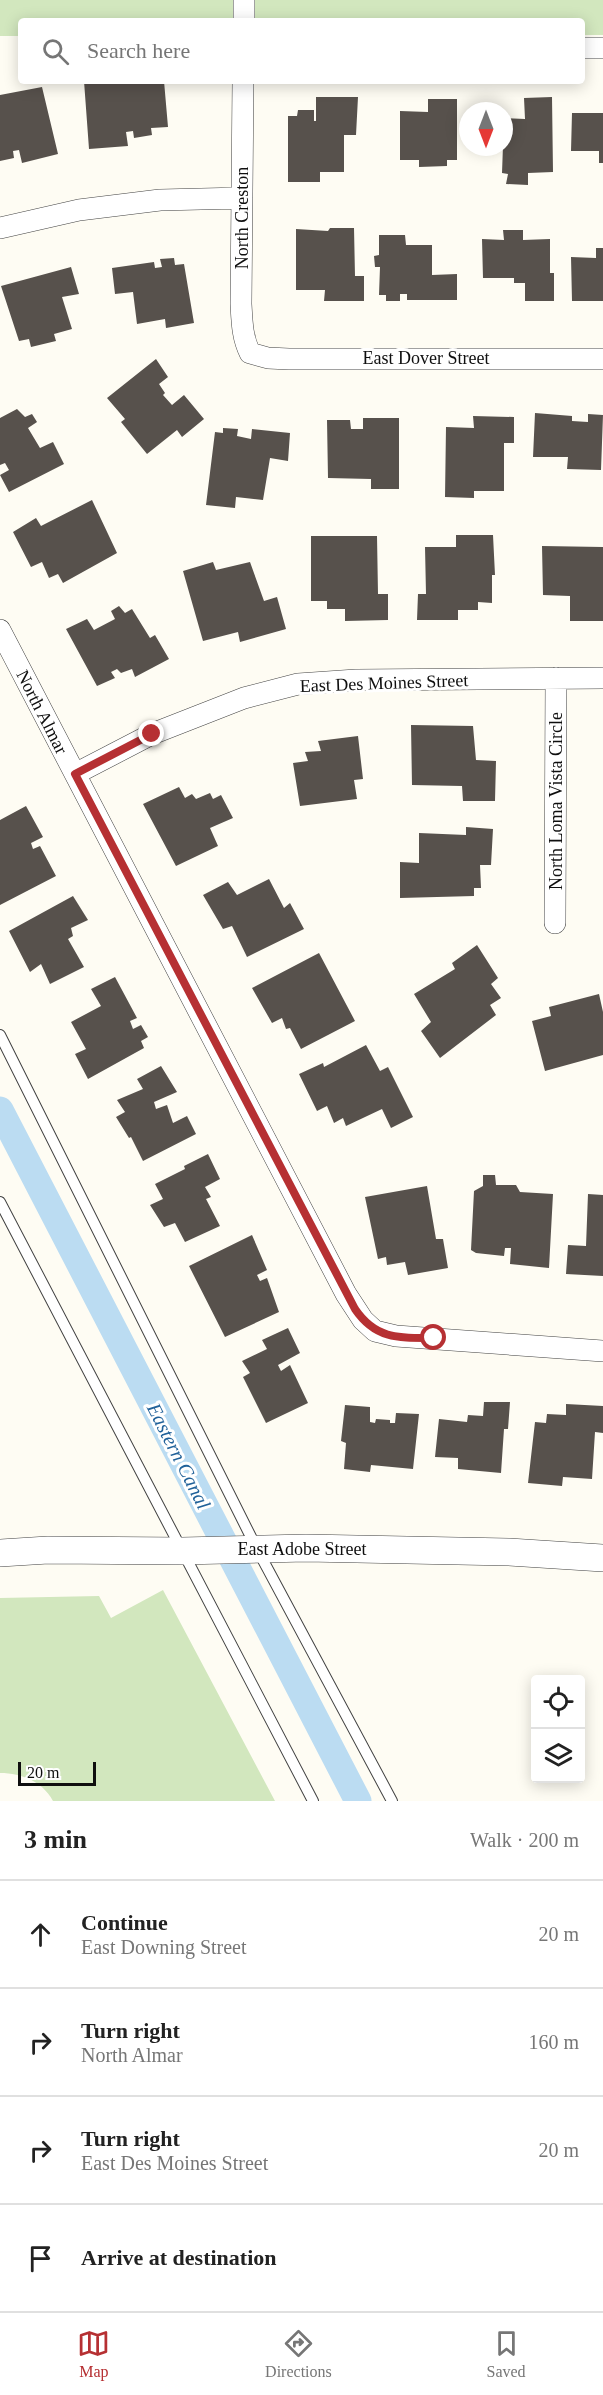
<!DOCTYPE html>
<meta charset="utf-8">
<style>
:root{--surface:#fff;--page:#f6f6f6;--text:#222;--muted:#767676;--line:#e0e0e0;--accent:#b63033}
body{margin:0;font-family:"Times New Roman",serif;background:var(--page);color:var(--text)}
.controls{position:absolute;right:18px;bottom:18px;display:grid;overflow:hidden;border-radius:6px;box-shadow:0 3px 15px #0003}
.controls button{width:54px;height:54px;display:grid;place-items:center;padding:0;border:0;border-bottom:2px solid var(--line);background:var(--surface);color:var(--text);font:30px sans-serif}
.compass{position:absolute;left:459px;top:102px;width:54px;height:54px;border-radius:50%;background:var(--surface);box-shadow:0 3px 15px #0003;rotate:180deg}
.scale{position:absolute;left:18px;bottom:15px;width:78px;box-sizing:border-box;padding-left:6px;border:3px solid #0f0f0f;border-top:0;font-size:16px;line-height:21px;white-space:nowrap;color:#0f0f0f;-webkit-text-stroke:4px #fff;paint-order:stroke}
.stop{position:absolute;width:18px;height:18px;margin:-14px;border:4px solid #b63033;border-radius:50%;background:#fff}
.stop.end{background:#b63033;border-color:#fff;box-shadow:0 2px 6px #0008}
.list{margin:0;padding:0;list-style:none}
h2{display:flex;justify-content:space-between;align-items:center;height:78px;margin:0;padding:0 24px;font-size:26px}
h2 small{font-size:20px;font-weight:400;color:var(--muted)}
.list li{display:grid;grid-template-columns:39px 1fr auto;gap:18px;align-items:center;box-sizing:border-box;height:108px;padding:0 24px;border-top:2px solid var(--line)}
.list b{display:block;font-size:22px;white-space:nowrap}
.list p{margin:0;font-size:20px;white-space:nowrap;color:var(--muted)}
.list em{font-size:20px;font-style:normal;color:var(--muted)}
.icon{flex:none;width:33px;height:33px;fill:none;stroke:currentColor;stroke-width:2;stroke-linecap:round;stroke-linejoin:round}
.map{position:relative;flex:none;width:603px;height:1801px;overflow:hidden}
.search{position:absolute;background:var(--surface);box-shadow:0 3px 15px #0003;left:18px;right:18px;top:18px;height:66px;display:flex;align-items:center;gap:15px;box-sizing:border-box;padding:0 21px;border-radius:6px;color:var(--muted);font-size:22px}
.sheet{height:510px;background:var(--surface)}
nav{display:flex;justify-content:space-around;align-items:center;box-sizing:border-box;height:84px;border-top:2px solid var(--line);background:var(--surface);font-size:16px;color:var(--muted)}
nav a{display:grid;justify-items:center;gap:3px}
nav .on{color:var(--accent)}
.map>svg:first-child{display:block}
</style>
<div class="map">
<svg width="603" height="1801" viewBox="0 0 603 1801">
<rect width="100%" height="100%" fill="#fefcf3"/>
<!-- green -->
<path fill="#d2e7be" d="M0 0H603V35H582V21H21V36H0Z
M163 1590 275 1801H53C43 1782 22 1773 0 1773V1598L99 1596 111 1618Z"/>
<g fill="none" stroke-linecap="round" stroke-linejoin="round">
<!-- canal -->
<path stroke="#bbdcf2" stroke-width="27" d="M0 1110 358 1801"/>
</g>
<!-- building -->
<path fill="#57514c" d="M84 81H164L168 127 151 128 152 135 134 138 133 131 126 132 128 146 89 149Z
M42 87 58 154 22 163 19 150 13 151 14 158 0 161V95Z
M316 97H358L356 135H344V172H320V182H288V116H297L298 110H314V121H316Z
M552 97 553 172 528 173V185L506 184 508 174 502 173 504 118 525 119 524 98Z
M428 99H457V160H447V166L419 167V160H400V111L428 112Z
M572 113H603V163H599V151H571Z
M330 228H354L355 276H364V301H324L325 290H296V229L328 231Z
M503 230H523V240L550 239V273H554V301H525V283H514V278H483L482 239 504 240Z
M379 235H405L406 245H432V275L457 274V300H407V294H400V301H386V295H379L380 267H375L374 256 379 255Z
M596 248H603V301H572L571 257 596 258Z
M174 258 175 265 184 264 194 323 166 328 165 319 137 324 133 292 115 294 112 268 154 262 155 268 162 267 160 259Z
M71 267 79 294 62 297 72 329 54 334 56 341 31 347 29 339 19 341 1 286Z
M156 359 168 377 159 384 165 393 163 395 172 405 184 395 204 419 182 437 177 430 147 454 121 422 125 419 107 398Z
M17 409 25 417 32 414 37 422 28 428 40 448 53 442 64 464 9 492 0 475 9 470 5 463 0 465V418Z
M535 413 572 416V421L588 422V414L603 415 601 470 567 469 568 457H533Z
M473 416 514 417V443H504V491H474V498L445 497 446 427 474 428Z
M363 418H399V489H371V479L328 478 327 420H350L351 429H363Z
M223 428 238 429 237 436 251 439 252 429 290 433 288 461 270 458 263 500 236 497 235 508 206 505 215 432 223 433Z
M92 500 117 553 63 583 58 574 49 578 42 562 31 567 13 532 36 518 41 526Z
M456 535H493L495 575H492V603L478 602V610H458V620H417L418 594H426L425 547H456Z
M311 536H377L378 594H388V620L345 621V609H327V601H311Z
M542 546 603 547V621H570V596L543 595Z
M213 562 216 570 250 562 264 601 277 597 286 629 240 642 238 632 203 641 183 571Z
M119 606 125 613 132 609 150 638 155 635 169 659 135 677 132 669 121 673 117 669 111 672 115 678 97 686 66 629 87 619 94 630 115 619 111 611Z
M411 725 473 726 476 760 496 761 495 801H463L462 786 412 785Z
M358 736 363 779 354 780 357 799 300 806 293 763 308 761 305 752 321 751 318 741Z
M179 787 185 798 192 794 196 799 210 793 213 799 221 795 233 818 210 828 218 846 176 866 143 804Z
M26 806 43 837 31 843 33 849 40 846 56 876 0 905V820Z
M466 827 493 829 491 865H480L481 888H474V896L400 898V862L419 863V833L466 835Z
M269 879 284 908 290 903 304 929 247 957 232 926 223 929 203 895 228 882 237 895Z
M73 896 88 920 71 928 73 936 68 939 84 967 50 984 41 964 30 972 9 931Z
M477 945 498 978 491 984 501 998 490 1005 496 1015 440 1058 421 1031 431 1022 414 994 455 969 452 963Z
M319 953 355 1021 301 1049 290 1028 286 1029 282 1018 272 1023 252 988Z
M115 977 137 1018 130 1021 133 1029 141 1025 148 1037 141 1041 144 1048 88 1079 75 1054 86 1049 71 1022 101 1006 91 989Z
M599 994 603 1012V1055L545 1071 532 1021 551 1016 549 1007Z
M366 1045 380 1071 388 1067 413 1117 391 1128 382 1109 346 1126 343 1118 334 1123 327 1106 317 1111 299 1074 323 1063 324 1067Z
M161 1066 177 1092 154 1102 156 1109 167 1105 173 1123 187 1116 196 1134 143 1161 131 1137 129 1138 116 1117 125 1112 117 1100 143 1089 137 1079Z
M208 1154 220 1179 205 1187 211 1197 206 1199 220 1226 185 1242 175 1223 164 1227 150 1205 163 1199 155 1184 185 1169 184 1166Z
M483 1175H495L496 1185H516L520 1192 553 1194 549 1268 510 1264 511 1248H505L504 1256 476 1253 471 1250 474 1191 483 1186Z
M427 1186 436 1239H443L448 1268 408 1275 405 1262 387 1265 386 1257 378 1259 365 1197Z
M588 1194 603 1195V1276L566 1274 568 1245 586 1246Z
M252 1235 267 1270 257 1275 260 1281 267 1278 279 1312 225 1337 189 1266Z
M288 1328 300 1353 278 1365 281 1371 290 1365 308 1403 266 1423 243 1377 250 1373 242 1361 267 1349 262 1340Z
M484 1402H510L508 1429H504L501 1473 458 1469V1458L435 1457 439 1419 467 1422 468 1415 483 1416Z
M566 1404 603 1406V1433L595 1432 592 1479 563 1477 562 1486 528 1483 535 1422 546 1423 547 1414 566 1415Z
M345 1405 370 1407V1422L375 1423 376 1419 390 1420V1423H395L396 1413 419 1414 413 1469 371 1465 370 1472 344 1469 346 1443 341 1441Z"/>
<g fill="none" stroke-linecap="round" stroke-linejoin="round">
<defs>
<path id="service" d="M0 1035 257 1549 392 1801
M0 1202 313 1801"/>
<path id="minor" d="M244 21V0
M582 48H603
M243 81 241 304C242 321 242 337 250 353L268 358 289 359H603
M0 228 79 210 160 200 242 198
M0 630 346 1294 363 1320 375 1331 396 1336 603 1351
M75 774 152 734 244 698 298 684 356 680 603 678
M555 923 556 678"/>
<path id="tertiary" d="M0 1553 48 1550 182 1551 306 1548 509 1552 603 1558"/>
</defs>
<!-- service casing -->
<use href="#service" stroke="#424242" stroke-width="12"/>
<!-- minor casing -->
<use href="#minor" stroke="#424242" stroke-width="22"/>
<!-- tertiary casing -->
<use href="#tertiary" stroke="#424242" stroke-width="28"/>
<!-- service -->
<use href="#service" stroke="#fff" stroke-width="10"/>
<!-- minor -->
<use href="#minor" stroke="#fff" stroke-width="21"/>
<!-- tertiary -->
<use href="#tertiary" stroke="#fff" stroke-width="27"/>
</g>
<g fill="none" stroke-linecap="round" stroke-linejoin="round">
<!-- route -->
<path stroke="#b63033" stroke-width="8" d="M152 734 75 774 355 1309C376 1340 400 1338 434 1338"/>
</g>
<g text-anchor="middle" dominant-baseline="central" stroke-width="6" stroke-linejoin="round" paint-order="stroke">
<!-- street labels -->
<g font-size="18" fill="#0f0f0f" stroke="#fff">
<text transform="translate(242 218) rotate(-90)">North Creston</text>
<text x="426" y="358">East Dover Street</text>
<text transform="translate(384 683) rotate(-2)">East Des Moines Street</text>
<text transform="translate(42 712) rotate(63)">North Almar</text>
<text transform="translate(556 801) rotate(-90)">North Loma Vista Circle</text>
<text x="302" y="1549">East Adobe Street</text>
</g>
<!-- water labels -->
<g font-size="20" font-style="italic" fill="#206199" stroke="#fff">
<text transform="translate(179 1456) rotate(63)">Eastern Canal</text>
</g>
</g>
</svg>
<div class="controls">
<button><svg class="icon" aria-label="locate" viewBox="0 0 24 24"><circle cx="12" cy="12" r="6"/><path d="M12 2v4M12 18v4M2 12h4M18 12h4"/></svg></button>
<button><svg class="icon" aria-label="layers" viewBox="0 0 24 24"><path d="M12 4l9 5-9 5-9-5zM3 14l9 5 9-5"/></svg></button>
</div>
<svg class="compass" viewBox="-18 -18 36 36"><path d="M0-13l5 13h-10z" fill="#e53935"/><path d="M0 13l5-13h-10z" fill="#767676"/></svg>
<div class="scale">20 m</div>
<div class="stop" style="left:434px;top:1338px"></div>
<div class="stop end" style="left:152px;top:734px"></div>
<div class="search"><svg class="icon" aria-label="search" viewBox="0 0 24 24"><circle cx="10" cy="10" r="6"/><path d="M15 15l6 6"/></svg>Search here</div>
</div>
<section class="sheet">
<h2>3 min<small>Walk · 200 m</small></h2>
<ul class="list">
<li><svg class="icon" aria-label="ahead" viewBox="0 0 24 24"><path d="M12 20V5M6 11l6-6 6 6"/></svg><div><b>Continue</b><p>East Downing Street</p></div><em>20 m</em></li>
<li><svg class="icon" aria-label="right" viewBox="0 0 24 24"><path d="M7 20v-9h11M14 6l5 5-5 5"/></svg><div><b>Turn right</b><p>North Almar</p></div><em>160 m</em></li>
<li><svg class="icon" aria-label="right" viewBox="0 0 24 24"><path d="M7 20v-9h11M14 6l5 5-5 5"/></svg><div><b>Turn right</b><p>East Des Moines Street</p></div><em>20 m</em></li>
<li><svg class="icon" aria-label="arrive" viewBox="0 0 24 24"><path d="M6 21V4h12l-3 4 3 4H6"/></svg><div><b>Arrive at destination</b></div></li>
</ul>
</section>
<nav>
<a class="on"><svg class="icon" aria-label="map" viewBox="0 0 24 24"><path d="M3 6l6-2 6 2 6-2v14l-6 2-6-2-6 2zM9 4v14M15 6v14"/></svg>Map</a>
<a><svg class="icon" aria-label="directions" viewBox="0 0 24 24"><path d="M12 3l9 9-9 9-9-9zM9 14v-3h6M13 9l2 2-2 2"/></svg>Directions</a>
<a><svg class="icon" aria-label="saved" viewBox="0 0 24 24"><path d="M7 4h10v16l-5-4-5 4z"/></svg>Saved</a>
</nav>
